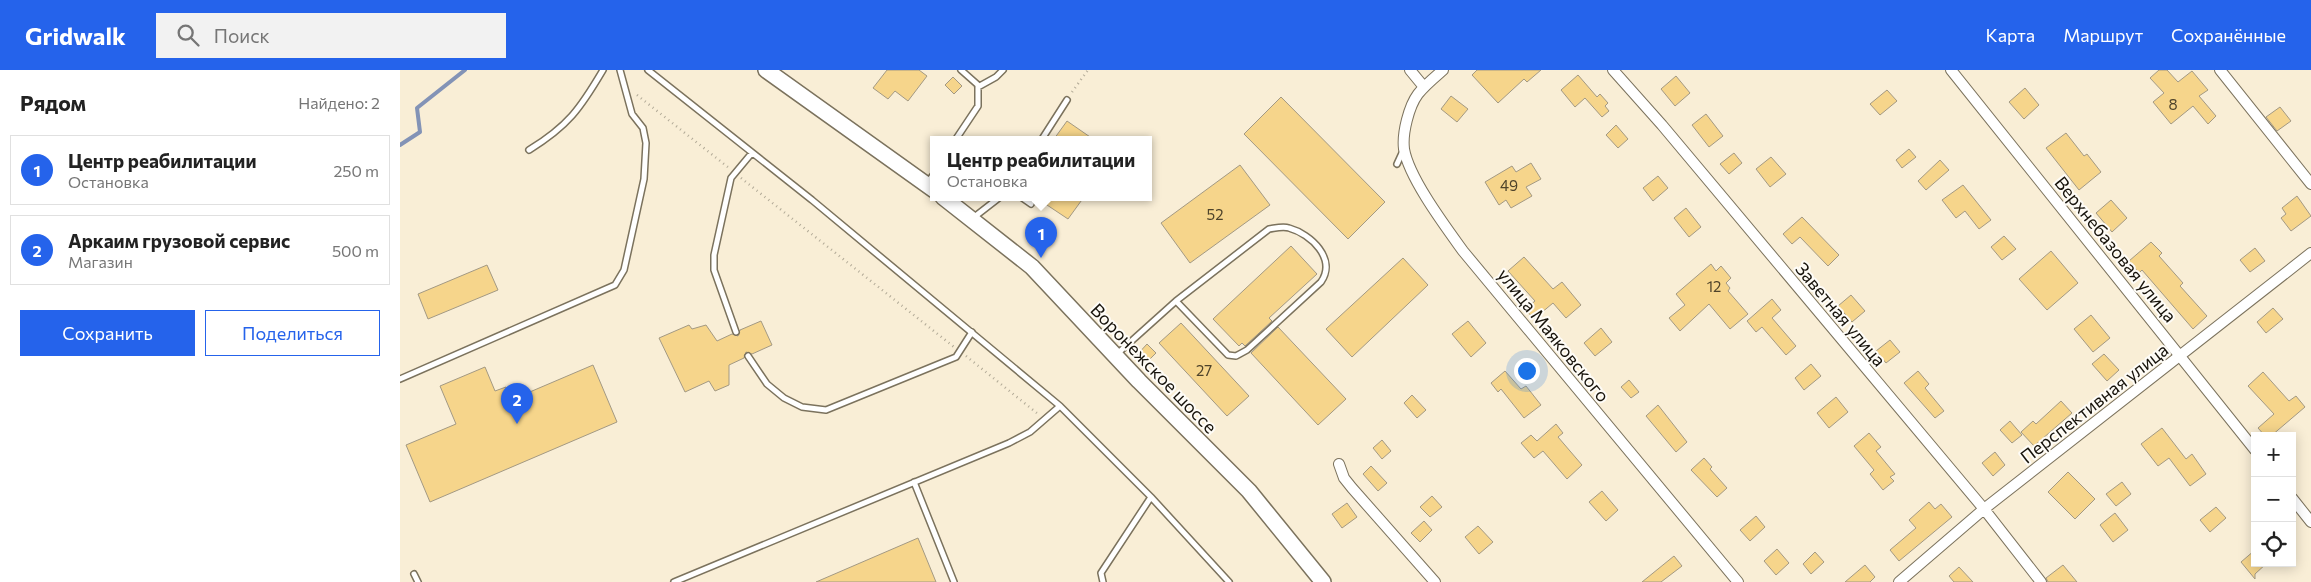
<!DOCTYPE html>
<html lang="ru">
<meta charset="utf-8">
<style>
:root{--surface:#fff;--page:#f2f2f2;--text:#222;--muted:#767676;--line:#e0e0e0;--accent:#2563eb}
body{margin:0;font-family:Commissioner,sans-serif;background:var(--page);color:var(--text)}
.controls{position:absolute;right:15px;bottom:15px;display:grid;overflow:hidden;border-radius:0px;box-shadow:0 2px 12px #0003}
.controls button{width:45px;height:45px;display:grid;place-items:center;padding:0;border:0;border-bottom:1px solid var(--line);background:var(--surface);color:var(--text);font:25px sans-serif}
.you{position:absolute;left:1126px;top:300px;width:18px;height:18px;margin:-12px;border:4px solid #fff;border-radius:50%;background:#1a73e8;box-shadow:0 0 0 8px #1a73e833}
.badge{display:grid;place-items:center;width:32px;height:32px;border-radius:50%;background:var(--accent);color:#fff;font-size:16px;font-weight:700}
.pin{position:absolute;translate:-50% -41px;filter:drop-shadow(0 1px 2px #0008)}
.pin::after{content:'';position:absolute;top:26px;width:18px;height:15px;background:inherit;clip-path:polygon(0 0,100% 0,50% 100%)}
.popup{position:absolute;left:530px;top:66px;width:222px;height:65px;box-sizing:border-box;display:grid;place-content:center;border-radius:0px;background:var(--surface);filter:drop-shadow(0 1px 4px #0005);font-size:16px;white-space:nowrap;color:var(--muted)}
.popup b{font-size:19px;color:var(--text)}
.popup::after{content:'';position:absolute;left:50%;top:100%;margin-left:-10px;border:10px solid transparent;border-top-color:var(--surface)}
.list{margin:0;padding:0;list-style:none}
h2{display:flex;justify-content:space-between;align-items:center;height:65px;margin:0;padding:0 20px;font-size:21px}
h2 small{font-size:16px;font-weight:400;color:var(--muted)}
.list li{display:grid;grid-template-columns:32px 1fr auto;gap:15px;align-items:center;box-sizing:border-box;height:70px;margin:0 10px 10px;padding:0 10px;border:1px solid var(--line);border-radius:0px}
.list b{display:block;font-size:19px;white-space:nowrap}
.list p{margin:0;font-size:16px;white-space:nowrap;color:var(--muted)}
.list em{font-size:16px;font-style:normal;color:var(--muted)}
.actions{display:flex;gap:10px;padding:15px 20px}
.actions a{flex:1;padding:11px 0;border:1px solid var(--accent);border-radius:0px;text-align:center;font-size:18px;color:var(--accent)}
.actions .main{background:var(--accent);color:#fff}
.icon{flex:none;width:28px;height:28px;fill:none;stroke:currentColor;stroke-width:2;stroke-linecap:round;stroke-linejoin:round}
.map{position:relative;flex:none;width:1911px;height:512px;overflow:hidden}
header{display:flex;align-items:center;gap:30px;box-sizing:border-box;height:70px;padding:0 25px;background:var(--accent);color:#fff}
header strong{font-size:24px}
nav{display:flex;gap:28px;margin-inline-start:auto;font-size:18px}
.search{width:350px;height:45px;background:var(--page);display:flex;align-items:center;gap:12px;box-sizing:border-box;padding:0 18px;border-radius:0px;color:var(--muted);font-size:19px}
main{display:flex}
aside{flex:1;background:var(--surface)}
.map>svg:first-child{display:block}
</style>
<header>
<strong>Gridwalk</strong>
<div class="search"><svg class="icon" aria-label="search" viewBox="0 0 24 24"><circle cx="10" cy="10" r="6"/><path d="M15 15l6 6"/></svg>Поиск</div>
<nav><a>Карта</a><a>Маршрут</a><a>Сохранённые</a></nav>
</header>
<main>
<aside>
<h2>Рядом<small>Найдено: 2</small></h2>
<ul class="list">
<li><span class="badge">1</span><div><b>Центр реабилитации</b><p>Остановка</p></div><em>250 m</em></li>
<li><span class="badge">2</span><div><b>Аркаим грузовой сервис</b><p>Магазин</p></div><em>500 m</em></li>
</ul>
<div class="actions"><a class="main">Сохранить</a><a>Поделиться</a></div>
</aside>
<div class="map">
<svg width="1911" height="512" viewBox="0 0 1911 512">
<rect width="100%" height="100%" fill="#f9eed6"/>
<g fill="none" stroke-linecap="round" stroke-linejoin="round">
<!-- stream -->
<path stroke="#8393b6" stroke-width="4" d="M0 75 20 62 17 38 65 0"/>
</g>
<!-- building -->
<path fill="#f6d58b" stroke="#a39983" d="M487 0H519L527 6 508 31 495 21 488 29 473 18Z
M1077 0H1141L1127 12 1124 9 1098 33 1072 5Z
M1759 0H1767L1778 12 1792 1 1808 20 1799 26 1816 46 1808 54 1793 36 1771 54 1753 32 1764 23 1750 8Z
M1178 5 1197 27 1200 24 1208 33 1205 36 1209 41 1202 47 1185 28 1175 37 1161 20Z
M1276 6 1290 23 1275 36 1261 19Z
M553 7 562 16 554 24 545 15Z
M1625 18 1639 35 1624 49 1609 32Z
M1487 20 1497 31 1480 45 1470 34Z
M1051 26 1068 39 1057 52 1041 39Z
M881 27 985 132 948 169 844 64Z
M1880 37 1891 51 1877 61 1866 47Z
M1306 44 1323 66 1309 77 1292 55Z
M667 51 693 69H654Z
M1216 55 1228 69 1218 78 1206 65Z
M1666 63 1684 86 1687 84 1701 102 1679 120 1646 78Z
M1509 79 1516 87 1502 98 1496 90Z
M1334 83 1342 93 1329 104 1320 94Z
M1371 87 1386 104 1370 117 1356 99Z
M1540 90 1549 100 1526 120 1518 111Z
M1131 93 1141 109 1126 117 1132 126 1111 138 1106 130 1099 135 1085 112 1112 96 1116 102Z
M840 95 870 135 790 193 761 153Z
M1258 106 1268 118 1253 131 1243 118Z
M1563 115 1591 150 1579 159 1565 141 1556 148 1542 130Z
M1897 126 1911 146 1891 161 1881 148 1886 144 1882 138Z
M635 127H684L668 149Z
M1711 130 1727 148 1712 162 1696 143Z
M1286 138 1301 157 1289 167 1274 148Z
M1402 147 1439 185 1428 196 1400 167 1392 174 1383 164Z
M1604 166 1616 179 1602 190 1591 177Z
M1751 172 1762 183 1759 186 1783 213 1780 216 1807 246 1793 259 1742 200 1739 203 1729 191Z
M891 176 917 204 869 248 872 251 845 276 842 273 839 276 813 249Z
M1855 178 1865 191 1850 202 1840 190Z
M1651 181 1678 213 1647 240 1619 209Z
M1124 187 1153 219 1162 212 1181 235 1166 248 1153 233 1134 249 1125 239 1135 231 1108 201Z
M1003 188 1028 215 952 287 926 259Z
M1311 194 1316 201 1321 196 1331 208 1326 213 1330 218 1328 221 1348 244 1330 259 1309 234 1280 261 1269 248 1285 235 1276 224Z
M87 195 98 220 28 249 18 224Z
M1451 225 1465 241 1452 252 1438 236Z
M1372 229 1381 240 1372 248 1396 276 1386 285 1362 257 1356 262 1347 251Z
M1873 238 1883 249 1866 263 1857 252Z
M1691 245 1710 268 1693 282 1674 259Z
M361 251 372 275 352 284 346 282 344 288 329 295V315L315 321 309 311 285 322 259 268 289 255 292 259 306 255 317 271 332 264 338 266 340 260Z
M1068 251 1086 273 1071 287 1052 264Z
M781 253 849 326 827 346 759 273Z
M878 257 946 329 918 355 851 283Z
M1201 258 1212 272 1195 286 1184 273Z
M1490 270 1500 282 1486 293 1476 281Z
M747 274 756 283 745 294 736 286Z
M1704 284 1719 300 1707 311 1692 294Z
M1411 294 1421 306 1404 320 1395 308Z
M193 295 217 352 30 432 6 375 56 354 40 316 85 297 95 321 106 317 111 330Z
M1105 301 1121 319 1126 316 1141 335 1124 348 1101 319 1098 322 1091 313Z
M1518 301 1529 314 1525 318 1544 341 1535 348 1504 313Z
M1863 302 1889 331 1896 326 1905 337 1871 366H1865L1858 358 1874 344 1848 316Z
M1229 310 1239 322 1231 328 1221 317Z
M1012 325 1026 340 1017 348 1004 333Z
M1436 327 1448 342 1429 358 1417 343Z
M1661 331 1672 343 1634 376 1621 362 1633 351 1636 354Z
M1258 335 1287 372 1276 382 1246 346Z
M1610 351 1622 365 1612 373 1600 360Z
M1156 354 1163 363 1158 367 1182 395 1167 409 1143 381 1134 388 1121 373 1131 365 1137 371Z
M1762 358 1786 389 1792 384 1806 404 1790 416 1769 388 1758 396 1741 374Z
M1469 363 1481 377 1476 381 1495 404 1490 407 1494 411 1483 420 1470 404 1474 400 1454 376Z
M982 370 991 381 982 389 973 378Z
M1595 382 1605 395 1593 406 1582 393Z
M1304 388 1312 397 1310 399 1327 418 1317 427 1291 400Z
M971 396 987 413 978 421 963 404Z
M1668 402 1695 429 1675 449 1648 422Z
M1722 412 1731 424 1716 436 1706 424Z
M1202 421 1218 440 1206 451 1189 432Z
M1032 426 1042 437 1030 447 1020 437Z
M1529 432 1535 439 1541 434 1552 447 1499 491 1490 480 1516 458 1509 450Z
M947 433 957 447 942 458 932 444Z
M1816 437 1826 448 1810 462 1800 450Z
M1715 443 1728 460 1713 472 1700 455Z
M1356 446 1365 457 1350 471 1340 460Z
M1024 451 1032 460 1020 472 1011 463Z
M1078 456 1093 472 1079 484 1065 467Z
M518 468 536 512H416Z
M1377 479 1389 493 1376 505 1364 491Z
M1855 480V493H1867L1855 504V509L1841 492Z
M1415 482 1424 492 1411 504 1403 494Z
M1274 486 1282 496 1261 512H1242Z
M1465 495 1475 507 1470 512H1445Z
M1663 495 1677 512H1648L1646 508Z
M1559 497 1573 512H1554L1549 506Z"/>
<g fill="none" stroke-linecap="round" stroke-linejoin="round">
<defs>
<path id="service" d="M248 0 412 130 660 336 751 427 829 512
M578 17 596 7 603 0
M556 69 578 36V15L561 0
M642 69 667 30
M129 80C168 56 180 39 203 0
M997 94 1003 81
M528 112 534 104
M621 127 631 134
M573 148 600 127
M336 262 314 200V185L331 108 351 84
M717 284 776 231 869 159C876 158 883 156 889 158 911 164 937 189 921 212L847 280 836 286 828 285 776 231
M348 286 367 314 384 328 402 337 426 340 556 287 572 262
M0 309 215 215 224 200 244 109 246 73 243 58 232 44 220 0
M514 412 554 512
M14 504 18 512
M274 512 609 373 630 362 660 336
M703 512 701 503 751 427"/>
<path id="minor" d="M1010 0 1024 17
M1043 0C1035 7 1025 15 1018 24 1009 36 1002 63 1004 79 1009 108 1045 156 1063 181L1338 512
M1213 0 1262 55 1584 439 1641 512
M1551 0 1855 380
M1820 0 1911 114
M939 394 944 408 952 418 1035 512
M1892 428 1911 452
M1499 512 1584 439 1911 183"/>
<path id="secondary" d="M366 0 534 120
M543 127 632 197 739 311 849 421 923 512"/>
</defs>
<!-- service casing -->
<use href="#service" stroke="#7b725d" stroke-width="8"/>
<!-- minor casing -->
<use href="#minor" stroke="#7b725d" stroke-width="12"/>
<!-- secondary casing -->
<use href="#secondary" stroke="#7b725d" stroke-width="18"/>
<!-- path -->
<path stroke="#b2aa97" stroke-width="2.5" stroke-dasharray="1 4" stroke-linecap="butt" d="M672 22 688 0
M237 25 329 98
M341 108 554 277
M566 286 638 344"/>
<!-- service -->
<use href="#service" stroke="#fff" stroke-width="5"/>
<!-- minor -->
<use href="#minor" stroke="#fff" stroke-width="10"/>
<!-- secondary -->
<use href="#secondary" stroke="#fff" stroke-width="15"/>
</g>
<g text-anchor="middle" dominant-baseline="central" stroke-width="4" stroke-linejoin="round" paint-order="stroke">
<!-- number labels -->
<g font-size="15" fill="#4e432a">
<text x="1773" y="34">8</text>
<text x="1109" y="115">49</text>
<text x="815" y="144">52</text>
<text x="1314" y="216">12</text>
<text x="804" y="300">27</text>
</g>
<!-- street labels -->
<g font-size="18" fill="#16120a" stroke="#fefcf7">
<text transform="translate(1716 179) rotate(51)">Верхнебазовая улица</text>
<text transform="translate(1441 244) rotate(50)">Заветная улица</text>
<text transform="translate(1154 265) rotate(51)">улица Маяковского</text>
<text transform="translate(754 298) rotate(46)">Воронежское шоссе</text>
<text transform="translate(1694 333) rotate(-38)">Перспективная улица</text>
</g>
</g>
</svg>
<div class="controls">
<button>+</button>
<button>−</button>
<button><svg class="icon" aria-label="locate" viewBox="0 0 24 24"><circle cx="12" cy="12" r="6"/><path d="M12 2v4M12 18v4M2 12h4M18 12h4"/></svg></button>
</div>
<div class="you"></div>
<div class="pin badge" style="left:641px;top:188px">1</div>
<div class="popup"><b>Центр реабилитации</b>Остановка</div>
<div class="pin badge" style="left:117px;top:354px">2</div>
</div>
</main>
